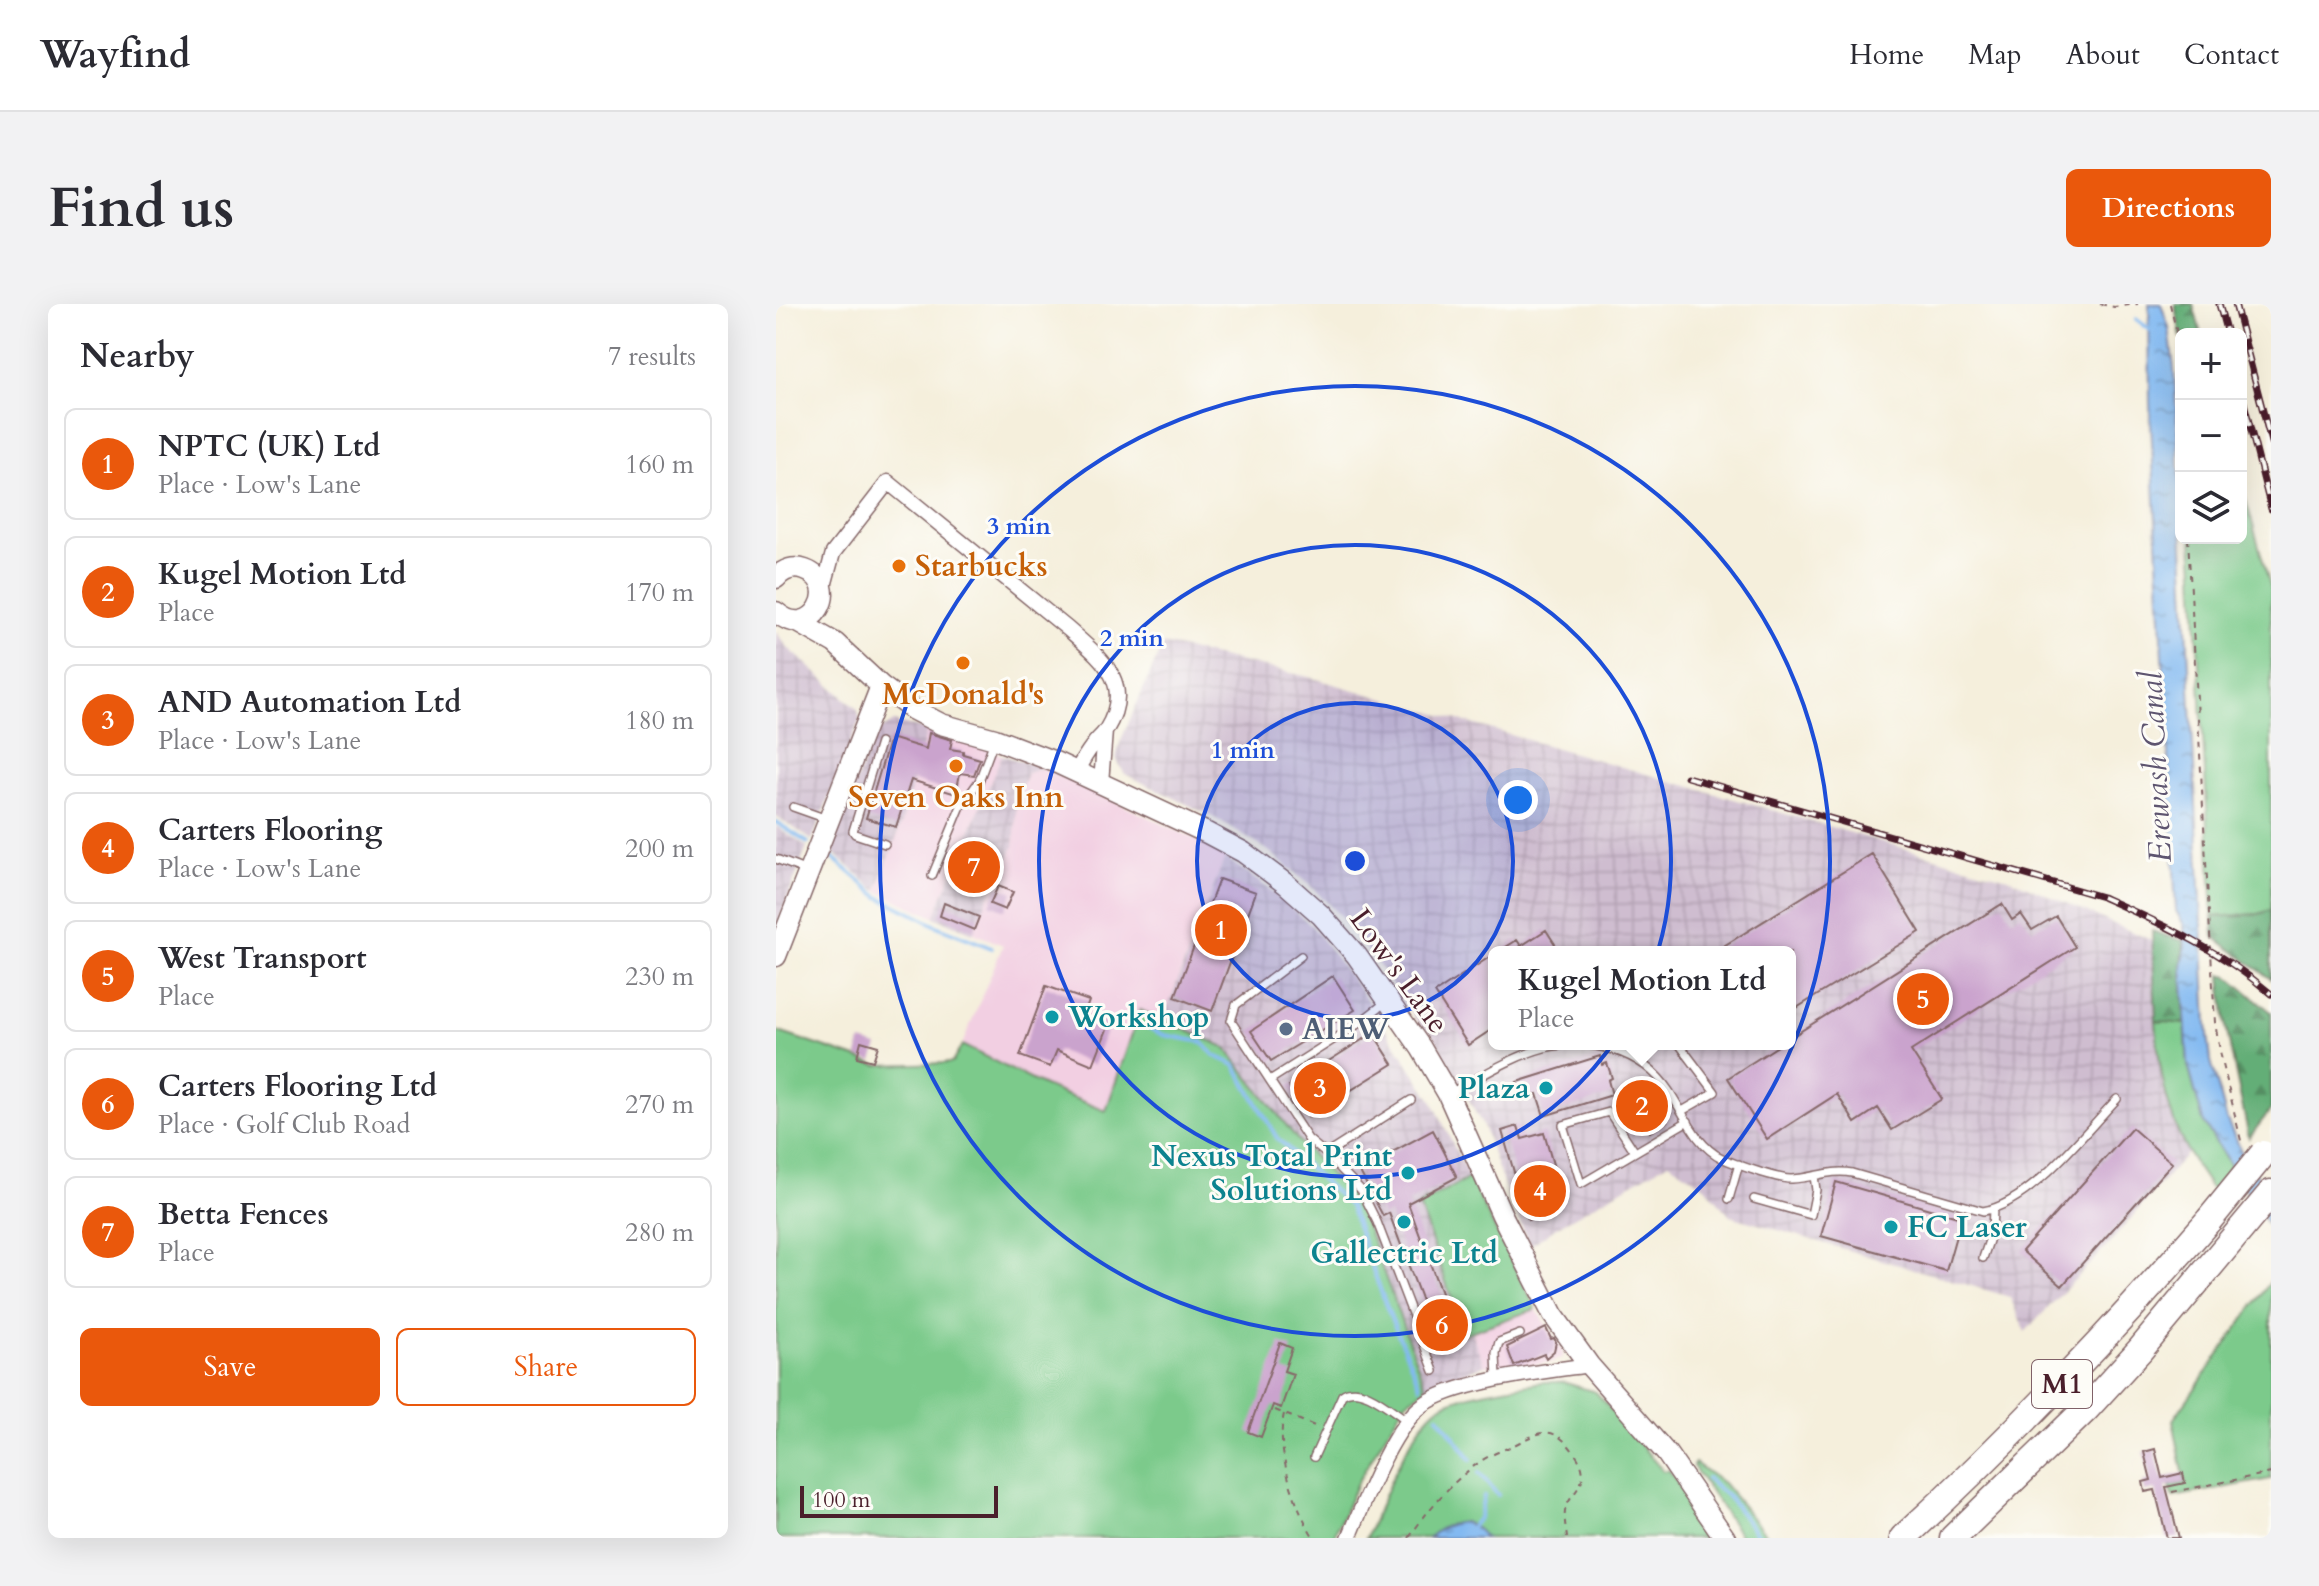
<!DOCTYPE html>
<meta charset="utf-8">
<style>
:root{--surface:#fff;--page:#f2f2f3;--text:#2b2b33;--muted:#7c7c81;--line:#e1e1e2;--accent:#ea580c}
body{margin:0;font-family:Cardo,serif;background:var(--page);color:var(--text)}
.controls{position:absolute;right:24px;top:24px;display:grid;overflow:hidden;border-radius:12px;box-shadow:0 8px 32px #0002}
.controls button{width:72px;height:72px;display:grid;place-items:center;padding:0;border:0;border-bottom:2px solid var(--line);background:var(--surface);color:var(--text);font:40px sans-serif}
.scale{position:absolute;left:24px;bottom:20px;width:198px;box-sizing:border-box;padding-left:8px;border:4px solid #4a1f2b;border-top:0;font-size:22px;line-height:28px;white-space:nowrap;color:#4a1f2b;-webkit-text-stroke:6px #fdfcf7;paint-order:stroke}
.you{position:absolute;left:742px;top:496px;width:28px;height:28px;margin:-20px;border:6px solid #fff;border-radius:50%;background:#1a73e8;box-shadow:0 0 0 12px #1a73e833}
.badge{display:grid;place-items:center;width:52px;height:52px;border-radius:50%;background:var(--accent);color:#fff;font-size:26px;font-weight:700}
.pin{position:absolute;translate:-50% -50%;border:4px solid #fff;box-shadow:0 2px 8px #0006}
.popup{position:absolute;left:712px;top:642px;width:308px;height:104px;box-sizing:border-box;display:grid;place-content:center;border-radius:12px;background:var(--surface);filter:drop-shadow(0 2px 6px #0005);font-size:26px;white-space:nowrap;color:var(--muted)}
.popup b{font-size:30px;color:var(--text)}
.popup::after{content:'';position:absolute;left:50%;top:100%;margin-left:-16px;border:16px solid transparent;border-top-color:var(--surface)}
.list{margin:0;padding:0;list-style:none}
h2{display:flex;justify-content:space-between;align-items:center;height:104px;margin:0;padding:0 32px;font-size:34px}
h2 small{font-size:26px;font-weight:400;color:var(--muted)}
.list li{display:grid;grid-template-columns:52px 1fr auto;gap:24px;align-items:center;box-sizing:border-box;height:112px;margin:0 16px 16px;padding:0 16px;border:2px solid var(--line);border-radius:12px}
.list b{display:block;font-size:30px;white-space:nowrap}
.list p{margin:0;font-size:26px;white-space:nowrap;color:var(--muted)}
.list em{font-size:26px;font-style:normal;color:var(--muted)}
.actions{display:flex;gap:16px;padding:24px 32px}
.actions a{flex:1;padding:18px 0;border:2px solid var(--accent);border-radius:12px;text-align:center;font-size:28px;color:var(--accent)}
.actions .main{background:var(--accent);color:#fff}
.icon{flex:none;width:44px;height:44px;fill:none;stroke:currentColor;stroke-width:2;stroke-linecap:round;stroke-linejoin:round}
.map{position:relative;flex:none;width:1495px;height:1234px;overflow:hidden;border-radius:12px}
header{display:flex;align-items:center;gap:48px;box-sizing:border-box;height:112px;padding:0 40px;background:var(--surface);border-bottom:2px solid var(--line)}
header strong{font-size:38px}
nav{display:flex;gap:44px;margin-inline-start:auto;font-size:28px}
.intro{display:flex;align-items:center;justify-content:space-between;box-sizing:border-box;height:192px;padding:0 48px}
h1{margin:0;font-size:56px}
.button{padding:20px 36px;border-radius:12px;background:var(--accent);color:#fff;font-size:28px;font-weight:700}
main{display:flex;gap:48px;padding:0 48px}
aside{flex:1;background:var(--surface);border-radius:12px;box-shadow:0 8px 32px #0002}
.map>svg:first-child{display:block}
</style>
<header>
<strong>Wayfind</strong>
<nav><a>Home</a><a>Map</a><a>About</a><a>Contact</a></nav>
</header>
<div class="intro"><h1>Find us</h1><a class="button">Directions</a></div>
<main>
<aside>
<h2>Nearby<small>7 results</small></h2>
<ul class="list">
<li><span class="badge">1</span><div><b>NPTC (UK) Ltd</b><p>Place · Low's Lane</p></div><em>160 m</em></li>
<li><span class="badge">2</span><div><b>Kugel Motion Ltd</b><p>Place</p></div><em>170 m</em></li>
<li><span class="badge">3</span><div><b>AND Automation Ltd</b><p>Place · Low's Lane</p></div><em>180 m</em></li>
<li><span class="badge">4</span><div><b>Carters Flooring</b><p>Place · Low's Lane</p></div><em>200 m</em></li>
<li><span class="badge">5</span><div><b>West Transport</b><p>Place</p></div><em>230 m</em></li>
<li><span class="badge">6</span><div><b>Carters Flooring Ltd</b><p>Place · Golf Club Road</p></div><em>270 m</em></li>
<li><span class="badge">7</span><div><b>Betta Fences</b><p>Place</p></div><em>280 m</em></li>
</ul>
<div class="actions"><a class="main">Save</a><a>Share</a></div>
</aside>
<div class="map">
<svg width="1495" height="1234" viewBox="0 0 1495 1234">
<defs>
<pattern id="industrial-grid" width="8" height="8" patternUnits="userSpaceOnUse" patternTransform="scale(2)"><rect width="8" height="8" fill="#cfbdd0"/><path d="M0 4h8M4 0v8" fill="none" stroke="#b3a2b3"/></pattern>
<pattern id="forest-firs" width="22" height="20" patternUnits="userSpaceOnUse" patternTransform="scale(2)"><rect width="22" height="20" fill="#64ae77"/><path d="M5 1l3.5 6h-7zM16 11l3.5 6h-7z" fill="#548d62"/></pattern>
<pattern id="water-ripples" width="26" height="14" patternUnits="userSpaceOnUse" patternTransform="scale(2)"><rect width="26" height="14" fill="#82b9f1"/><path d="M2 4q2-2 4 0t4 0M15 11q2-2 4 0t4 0" fill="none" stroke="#6c96c3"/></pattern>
</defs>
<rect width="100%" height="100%" fill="#fdfcf7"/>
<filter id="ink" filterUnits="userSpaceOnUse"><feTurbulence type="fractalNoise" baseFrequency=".0125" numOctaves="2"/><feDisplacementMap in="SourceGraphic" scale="16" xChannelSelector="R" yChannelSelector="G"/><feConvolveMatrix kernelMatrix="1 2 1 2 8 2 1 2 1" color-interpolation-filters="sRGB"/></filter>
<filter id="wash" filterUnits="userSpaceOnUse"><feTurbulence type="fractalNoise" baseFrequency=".006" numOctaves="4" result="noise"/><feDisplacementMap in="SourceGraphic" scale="32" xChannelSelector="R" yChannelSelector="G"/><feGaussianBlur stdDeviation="1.8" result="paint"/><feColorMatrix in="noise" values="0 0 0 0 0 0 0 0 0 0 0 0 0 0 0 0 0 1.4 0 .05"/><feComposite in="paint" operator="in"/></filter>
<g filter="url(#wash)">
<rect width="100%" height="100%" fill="#f5efdc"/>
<!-- built -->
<path fill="#f2cfe2" d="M151 426 177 430 226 451 158 613 101 587 126 518Z
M267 464 419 535 449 553 387 715 364 707 331 807 268 782 186 741 227 641 197 629 225 562 231 557 238 543 241 495 251 469Z
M760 1005 786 1045 787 1053 777 1058 739 1063 708 1061 695 1028Z"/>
<!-- industrial -->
<path fill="url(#industrial-grid)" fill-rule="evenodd" d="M0 328 11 343 81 405 84 415 36 536 0 512Z
M387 340 537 374 1235 575 1377 637 1381 744 1394 803 1412 848 1332 941 1249 1028 1234 993 954 912 930 883 893 858 780 923 754 942 728 882 707 822 676 766 666 754 665 744 654 728 642 719 605 664 564 612 538 585 493 547 437 513 349 470 343 461 340 453 345 436ZM718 648H1014V740H718Z
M118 418 151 426 126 518 101 587 53 545 99 430Z
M226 451 267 464 251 469 241 495 238 543 231 557 225 562 197 629 158 613Z
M0 522 31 543 0 624Z
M449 553 494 586 535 621 587 690 656 796 693 874 643 901 689 1030 695 1028 708 1061 650 1084 583 901 522 836 387 715Z"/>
<!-- green -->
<path fill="#7bca8b" stroke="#62745b" stroke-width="2" d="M1465 179 1495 285V606L1483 610 1437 613 1416 234H1465Z
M364 706 449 743 522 836 583 901 650 1084 630 1098 610 1130 581 1179 557 1234H0V727L101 761 176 759 186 741 268 782 330 807Z
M1380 717 1409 720 1412 761 1427 817 1454 862 1436 886C1428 874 1419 862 1412 849 1391 810 1382 761 1380 717Z
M693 874 760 1005 688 1030 643 901Z
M1495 977V1175L1397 1193 1394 1182 1409 1179 1397 1116Z
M766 1078H787L820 1088 887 1167 893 1166 940 1234H590C606 1199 632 1126 663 1103 683 1089 739 1083 766 1078Z
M919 1159 947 1179 993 1234H966L917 1162Z"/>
<!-- forest -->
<path fill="url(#forest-firs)" stroke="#576651" stroke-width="2" d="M1399 0H1417L1425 30H1405V34Z
M1495 606V675L1438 633 1437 613 1483 610Z
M1376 627 1408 637 1406 663 1409 720 1380 717Z
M1445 671H1451L1495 708V805L1473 834 1450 723Z"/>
<!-- water -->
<path fill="url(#water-ripples)" stroke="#666c8e" stroke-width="2" d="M1373 0H1385L1393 23 1398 64 1431 720 1435 757 1451 816 1465 847 1495 892V927L1427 817 1412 761 1406 663 1409 644 1408 621 1400 607 1374 99Z
M688 1218 701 1225 710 1234H653C662 1224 675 1219 688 1218Z"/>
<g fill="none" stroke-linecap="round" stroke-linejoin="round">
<!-- stream -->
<path stroke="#82b9f1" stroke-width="4" d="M1360 15 1377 28
M0 518 32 539
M57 554 103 593 163 623 216 644
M369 722 388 731 426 738 439 752 459 761 501 834 574 902 611 1004 644 1082
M662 1112 695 1155
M703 1169 722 1191
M931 1175 953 1194 984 1234
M696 1222 703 1213 708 1192"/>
</g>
<g id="blocks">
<!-- building -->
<path fill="#caa3cd" d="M153 429 176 436 174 445 187 447V450L204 455 198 471 184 469 180 490 135 476 120 523 90 514 114 434 150 445Z
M190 550 213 558 207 576 183 567Z
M1096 550 1144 628 1014 708V648H938Z
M443 575 480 588 436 707 399 693Z
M222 582 237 588 229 606 214 600Z
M168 599 203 613 198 626 164 612Z
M1226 600 1236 616 1245 610 1256 626 1280 612 1299 643 1135 747 1166 795 1116 826 1102 804 1079 819 1061 790 991 835 952 774 1005 740H1014V734Z
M770 626 784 648H722L741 636 745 642Z
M718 650V724L692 741 659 689Z
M557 672 579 706 495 757 475 727Z
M270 682 313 697 308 711 333 720 317 761 281 746 274 763 244 752Z
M597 729 617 760 532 813 513 782Z
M85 737 102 742 97 757 81 753Z
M824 752 826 761 831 759 836 774 832 776 836 791 768 812 761 790 746 795 741 778Z
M861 780 889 807 885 811 891 817 874 828 843 798Z
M742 822 746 835 768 829 788 899 766 906 767 911 752 916 726 827Z
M1356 824 1396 859 1286 982 1246 947Z
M657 826 681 873 632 899 681 1033 662 1040 613 909 607 912 583 866Z
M1060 878 1185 914 1170 967 1045 932Z
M770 1024 775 1035 778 1034 780 1038 778 1047 770 1054 768 1050 738 1062 731 1043Z
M504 1039 516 1044 508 1067 517 1070 505 1104 497 1101 485 1133 472 1128Z
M1379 1145 1386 1174 1407 1169 1409 1179 1390 1183 1403 1234H1391L1379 1186 1369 1188 1367 1178 1375 1176 1368 1148Z"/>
</g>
</g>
<g filter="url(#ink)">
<use href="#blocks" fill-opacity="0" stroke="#866869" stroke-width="2"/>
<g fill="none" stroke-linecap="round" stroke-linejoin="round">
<defs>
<path id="lane" d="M104 439 77 527 79 530 109 540
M17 503 51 515
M0 555 31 567
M156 572 185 502 203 477 218 437
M525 652 460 701 455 717 532 835 550 850 635 796
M903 740 939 788 906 807
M494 776 579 722 610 698
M674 789C704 773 735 753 768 744 814 733 866 746 893 787 908 809 920 842 946 854 958 860 1004 876 1016 875 1037 874 1055 865 1076 869L1207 907C1255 899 1307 830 1341 795
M859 848 833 808 787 821 805 880 912 817
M550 850 585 886 601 918 658 1067
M953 895 963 860
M978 895 1035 911 1040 886 1038 872
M1207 954 1216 928 1217 905
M721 1075 720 1049 723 1038 744 1030
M538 1153 566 1091C584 1077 616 1107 632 1117"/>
<path id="street" d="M47 286 57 249 112 178 292 325C326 355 359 379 330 426 327 431 321 435 318 440 311 448 306 458 300 467
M325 479 329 427
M573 1234C588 1199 616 1123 647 1101 679 1077 772 1067 813 1061"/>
<path id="secondary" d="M0 274C8 265 18 262 29 266 68 280 36 340 0 308
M22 318 59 339 105 382 136 405 165 420 219 435 279 458 431 529 467 548 486 562 510 580 545 611 581 652 645 744 672 790 726 911 777 1011 813 1061 891 1150 949 1234
M0 652 105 382"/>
<path id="highway" d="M1127 1234C1236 1134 1336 1028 1433 916
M1177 1234 1310 1105 1364 1046 1495 889"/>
</defs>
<!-- lane casing -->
<use href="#lane" stroke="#866869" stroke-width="10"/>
<!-- street casing -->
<use href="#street" stroke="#866869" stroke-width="17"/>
<!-- secondary casing -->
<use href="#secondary" stroke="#866869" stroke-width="23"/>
<!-- highway casing -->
<use href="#highway" stroke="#866869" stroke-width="29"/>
<!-- path -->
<path stroke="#866869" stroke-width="2" stroke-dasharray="6 6" stroke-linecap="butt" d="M1324 0 1338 3 1362 0
M1394 0 1400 25 1405 105
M1412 234 1439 719 1445 752 1466 841
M499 1106 541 1123
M508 1110C499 1146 519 1203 538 1234
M1396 1188 1495 1169
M633 1234C652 1205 676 1177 705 1157 717 1149 731 1145 744 1138 764 1128 776 1122 793 1142 798 1148 804 1156 806 1164 810 1181 796 1189 790 1203 787 1212 790 1225 791 1234"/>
<!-- lane -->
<use href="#lane" stroke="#fff" stroke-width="7"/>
<!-- street -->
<use href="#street" stroke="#fff" stroke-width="14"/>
<!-- secondary -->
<use href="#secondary" stroke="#fff" stroke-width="20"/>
<!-- highway -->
<use href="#highway" stroke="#fff" stroke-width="26"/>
<defs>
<path id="rail" d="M1443 0 1451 30
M1459 0 1495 138
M1465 87 1495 205
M911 473 1326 593C1386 620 1445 646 1495 690"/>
</defs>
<!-- rail casing -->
<use href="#rail" stroke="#4a1f2b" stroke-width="7"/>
<!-- rail -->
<use href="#rail" stroke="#fdfcf7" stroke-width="4" stroke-dasharray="12" stroke-linecap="butt"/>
<defs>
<path id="highway-bridge" d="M1433 916 1487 850"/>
</defs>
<!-- highway-bridge casing -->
<use href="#highway-bridge" stroke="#866869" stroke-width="29" stroke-linecap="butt"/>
<!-- highway-bridge -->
<use href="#highway-bridge" stroke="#fff" stroke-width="26"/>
</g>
</g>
<!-- distance rings -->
<circle cx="579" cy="557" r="158" fill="#1d4ed8" fill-opacity=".12"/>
<g fill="none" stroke="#1d4ed8" stroke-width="4">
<circle cx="579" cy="557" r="158"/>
<circle cx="579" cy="557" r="316"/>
<circle cx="579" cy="557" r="475"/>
</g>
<!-- markers -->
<g fill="#e8710a" stroke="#fdfcf7" stroke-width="3">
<circle cx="123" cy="262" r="8"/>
<circle cx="187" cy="359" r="8"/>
<circle cx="180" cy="462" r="8"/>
</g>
<g fill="#0f9aa8" stroke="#fdfcf7" stroke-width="3">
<circle cx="276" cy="713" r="8"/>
<circle cx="770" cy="784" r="8"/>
<circle cx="632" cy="869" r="8"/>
<circle cx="628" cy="918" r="8"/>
<circle cx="1115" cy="923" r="8"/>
</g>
<circle fill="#5c6f8a" stroke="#fdfcf7" stroke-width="3" cx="510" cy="725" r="8"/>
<g text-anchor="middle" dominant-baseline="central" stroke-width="6" stroke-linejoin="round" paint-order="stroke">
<!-- shield labels -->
<rect fill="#fdfcf7" stroke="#806168" stroke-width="2" x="1256" y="1056" width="60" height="48" rx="6"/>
<g font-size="28" font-weight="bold" fill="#4a1f2b">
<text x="1286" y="1080">M1</text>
</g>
<!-- food labels -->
<g font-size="30" font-weight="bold" fill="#c56008" stroke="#fdfcf7">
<text x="139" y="262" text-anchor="start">Starbucks</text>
<text x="187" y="390">McDonald's</text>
<text x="180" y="493">Seven Oaks Inn</text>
</g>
<!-- street labels -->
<g font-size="30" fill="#4a1f2b" stroke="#fdfcf7">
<text transform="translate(623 667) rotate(54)">Low's Lane</text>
</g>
<!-- culture labels -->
<g font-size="30" font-weight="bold" fill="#0d838f" stroke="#fdfcf7" text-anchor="start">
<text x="292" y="713">Workshop</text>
<text x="754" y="784" text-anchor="end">Plaza</text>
<text x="616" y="852" text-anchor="end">Nexus Total Print<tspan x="616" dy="34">Solutions Ltd</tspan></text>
<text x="1131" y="923">FC Laser</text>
<text x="628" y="949" text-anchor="middle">Gallectric Ltd</text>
</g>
<!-- service labels -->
<g font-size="30" font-weight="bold" fill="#4e5e75" stroke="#fdfcf7" text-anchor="start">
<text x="526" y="725">AIEW</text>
</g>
<!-- water labels -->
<g font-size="32" font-style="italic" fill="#5e5570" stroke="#fdfcf7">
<text transform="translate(1380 463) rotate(-93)">Erewash Canal</text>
</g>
</g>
<circle cx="579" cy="557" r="12" fill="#1d4ed8" stroke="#fdfcf7" stroke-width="4"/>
<g font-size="24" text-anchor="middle" font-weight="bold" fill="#1d4ed8" stroke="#fdfcf7" stroke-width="6" stroke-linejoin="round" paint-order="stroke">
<text x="243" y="230">3 min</text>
<text x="356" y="342">2 min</text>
<text x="467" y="454">1 min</text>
</g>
</svg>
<div class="controls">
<button>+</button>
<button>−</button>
<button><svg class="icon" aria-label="layers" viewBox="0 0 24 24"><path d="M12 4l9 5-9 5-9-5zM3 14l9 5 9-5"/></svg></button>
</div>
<div class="scale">100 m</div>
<div class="you"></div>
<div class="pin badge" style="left:445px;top:626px">1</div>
<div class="pin badge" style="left:866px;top:802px">2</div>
<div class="popup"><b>Kugel Motion Ltd</b>Place</div>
<div class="pin badge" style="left:544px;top:784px">3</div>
<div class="pin badge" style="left:764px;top:887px">4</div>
<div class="pin badge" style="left:1147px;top:695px">5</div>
<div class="pin badge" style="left:666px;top:1021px">6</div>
<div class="pin badge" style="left:198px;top:563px">7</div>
</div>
</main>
